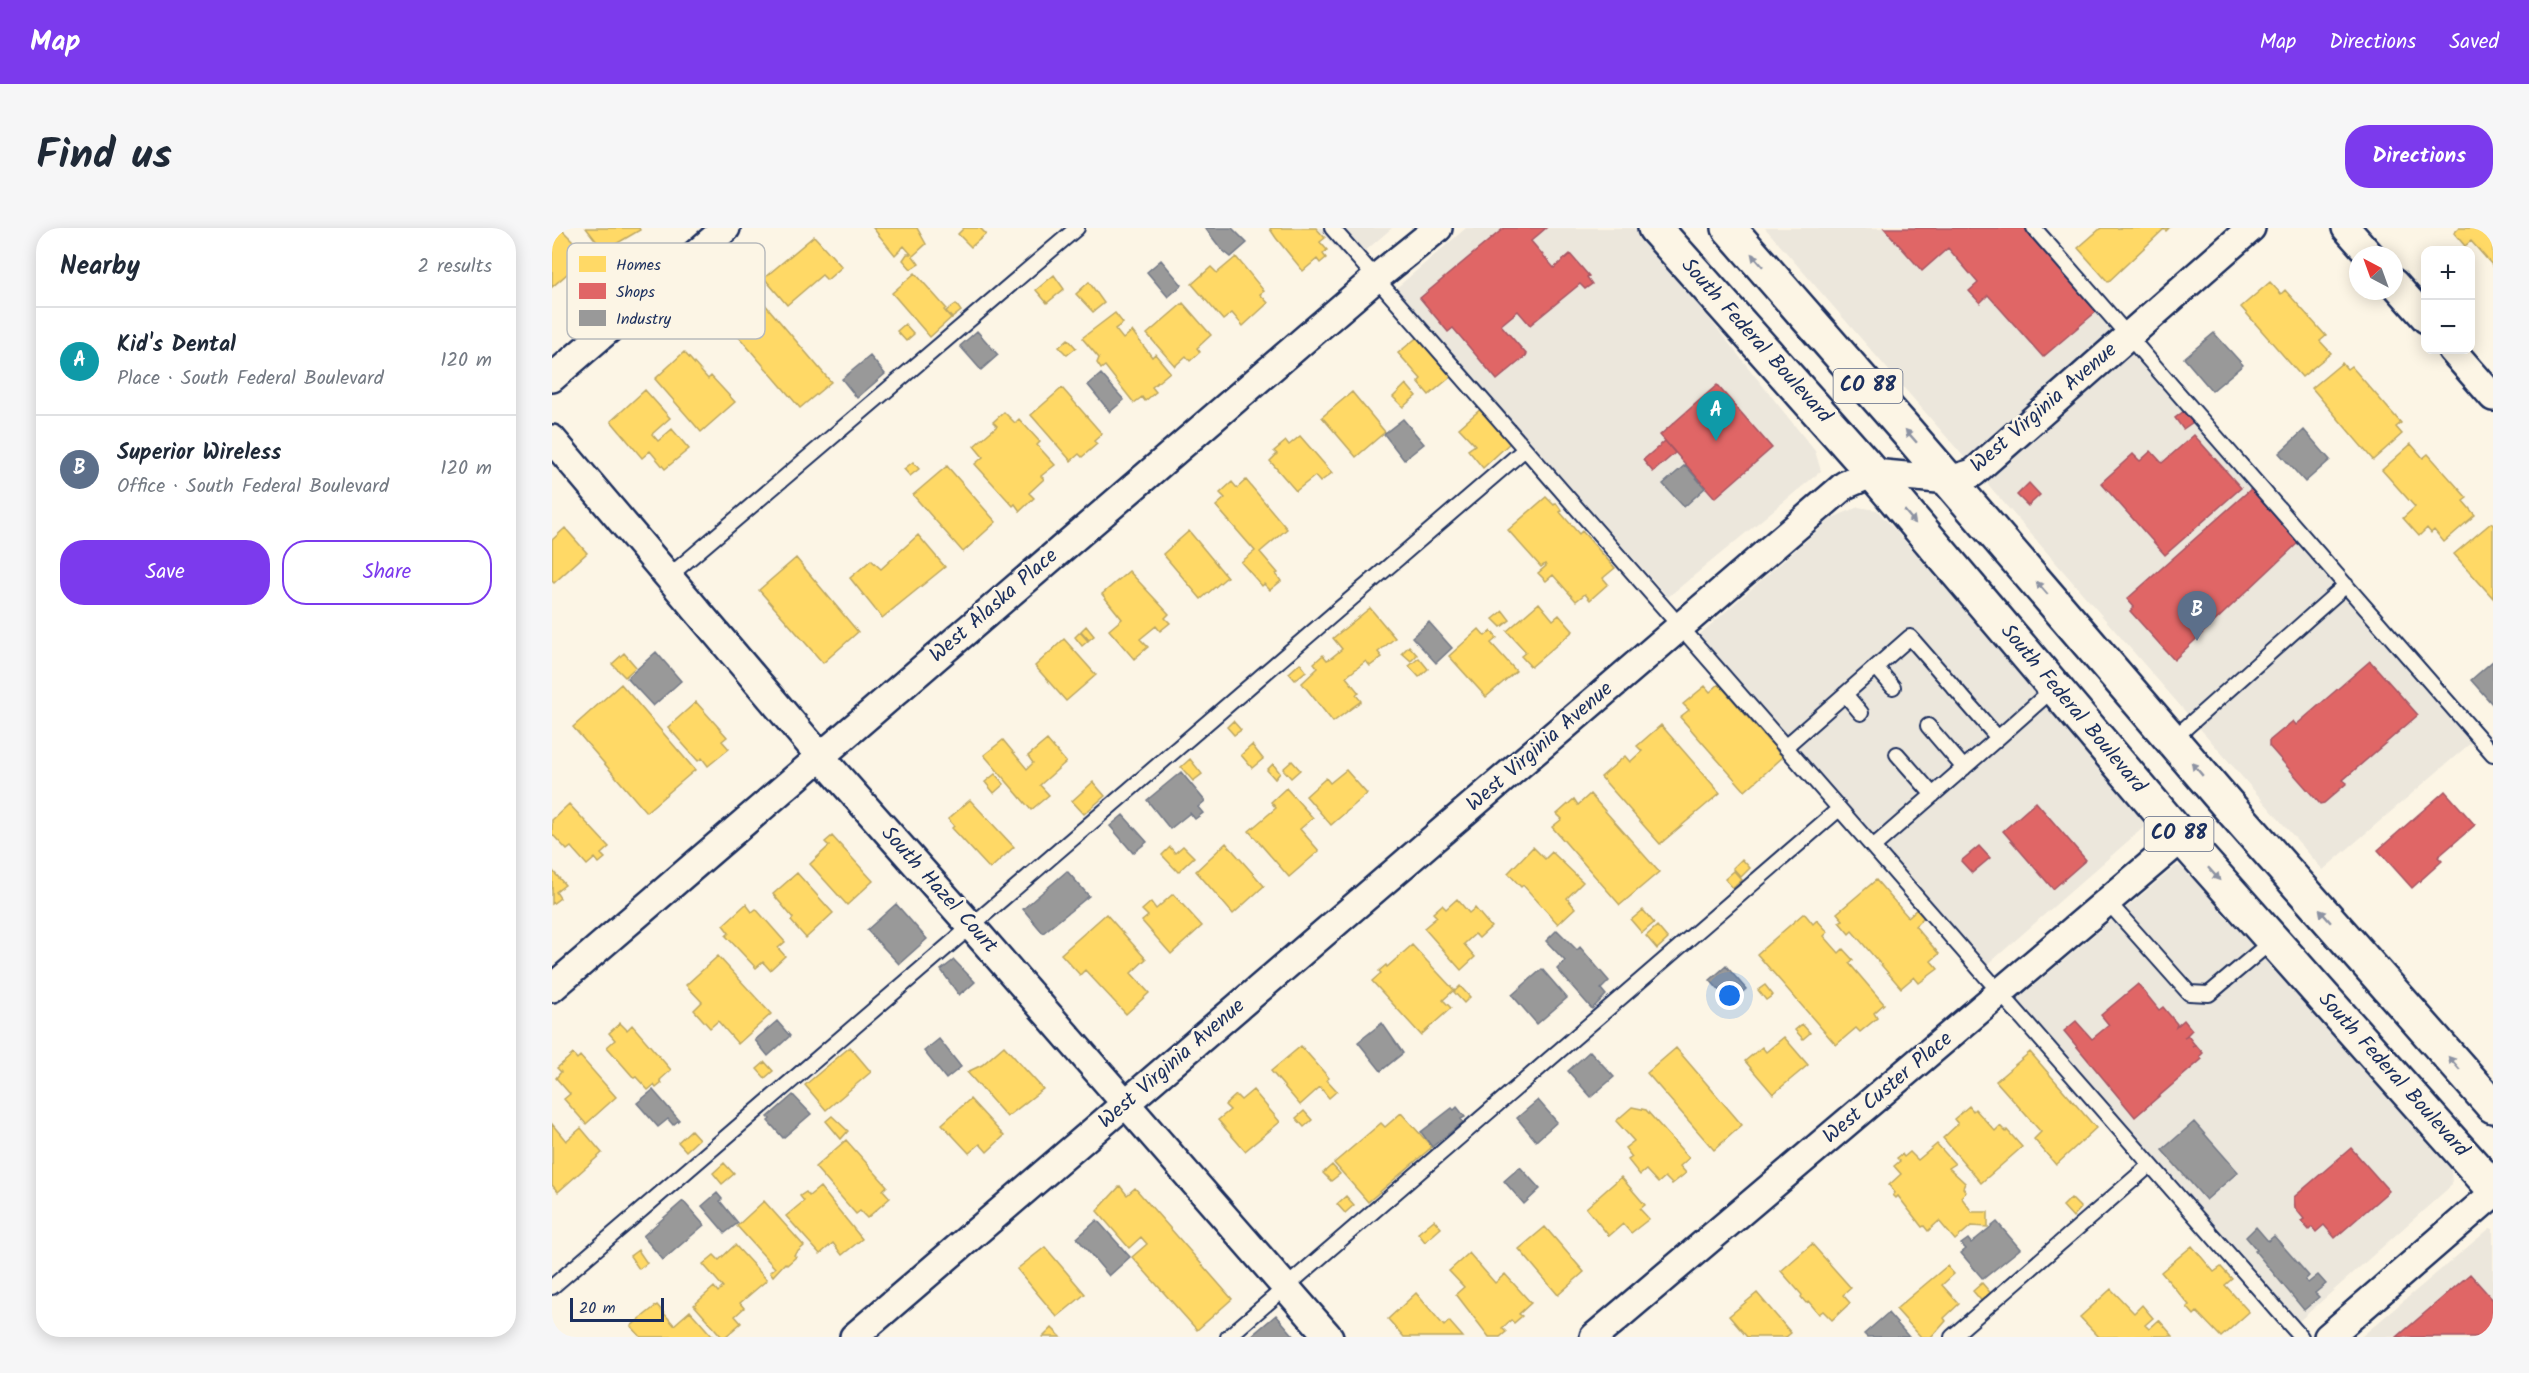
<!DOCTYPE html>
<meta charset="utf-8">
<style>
:root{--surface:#fff;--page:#f6f6f7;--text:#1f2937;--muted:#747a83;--line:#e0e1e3;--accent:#7c3aed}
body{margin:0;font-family:Kalam,sans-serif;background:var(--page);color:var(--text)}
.controls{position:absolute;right:18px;top:18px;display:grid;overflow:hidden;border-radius:12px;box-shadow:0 3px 15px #0003}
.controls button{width:54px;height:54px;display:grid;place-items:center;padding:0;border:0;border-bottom:2px solid var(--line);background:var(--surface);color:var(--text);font:30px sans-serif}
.compass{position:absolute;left:1797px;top:18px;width:54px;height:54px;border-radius:50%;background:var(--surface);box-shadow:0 3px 15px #0003;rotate:319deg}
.scale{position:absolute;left:18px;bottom:15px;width:94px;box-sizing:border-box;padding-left:6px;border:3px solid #1b2f5e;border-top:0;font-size:16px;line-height:21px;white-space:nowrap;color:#1b2f5e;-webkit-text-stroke:4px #fcf5e5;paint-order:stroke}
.you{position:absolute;left:1178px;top:768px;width:21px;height:21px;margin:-15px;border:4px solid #fff;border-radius:50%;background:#1a73e8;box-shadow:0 0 0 9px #1a73e833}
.badge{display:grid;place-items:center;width:39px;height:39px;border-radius:50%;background:var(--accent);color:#fff;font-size:20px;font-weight:700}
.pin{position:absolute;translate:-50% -50px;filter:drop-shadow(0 2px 3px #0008)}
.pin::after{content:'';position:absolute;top:32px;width:21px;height:18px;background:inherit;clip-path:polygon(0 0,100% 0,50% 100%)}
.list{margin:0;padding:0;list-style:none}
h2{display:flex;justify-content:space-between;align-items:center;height:78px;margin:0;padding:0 24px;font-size:26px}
h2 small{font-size:20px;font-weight:400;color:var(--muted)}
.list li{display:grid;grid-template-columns:39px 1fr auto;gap:18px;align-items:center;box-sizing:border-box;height:108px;padding:0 24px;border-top:2px solid var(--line)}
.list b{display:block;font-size:22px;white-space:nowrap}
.list p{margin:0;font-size:20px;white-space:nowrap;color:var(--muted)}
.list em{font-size:20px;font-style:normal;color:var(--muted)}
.actions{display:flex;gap:12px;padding:18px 24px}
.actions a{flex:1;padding:14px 0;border:2px solid var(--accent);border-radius:24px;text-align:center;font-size:21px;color:var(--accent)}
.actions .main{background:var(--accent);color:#fff}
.map{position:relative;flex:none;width:1941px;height:1109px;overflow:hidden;border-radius:24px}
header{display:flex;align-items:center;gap:36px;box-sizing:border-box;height:84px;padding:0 30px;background:var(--accent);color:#fff}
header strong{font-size:28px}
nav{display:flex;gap:33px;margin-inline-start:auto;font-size:21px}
.intro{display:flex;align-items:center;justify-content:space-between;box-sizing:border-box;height:144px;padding:0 36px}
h1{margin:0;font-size:42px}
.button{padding:15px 27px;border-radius:24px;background:var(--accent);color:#fff;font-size:21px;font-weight:700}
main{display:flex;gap:36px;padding:0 36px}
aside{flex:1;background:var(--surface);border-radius:24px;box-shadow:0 3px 15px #0003}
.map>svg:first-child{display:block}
</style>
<header>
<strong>Map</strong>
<nav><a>Map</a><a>Directions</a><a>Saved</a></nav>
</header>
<div class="intro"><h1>Find us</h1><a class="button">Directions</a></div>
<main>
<aside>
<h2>Nearby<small>2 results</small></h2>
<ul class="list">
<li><span class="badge" style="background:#0f9aa8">A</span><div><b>Kid's Dental</b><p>Place · South Federal Boulevard</p></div><em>120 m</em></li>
<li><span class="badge" style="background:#5c6f8a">B</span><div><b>Superior Wireless</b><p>Office · South Federal Boulevard</p></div><em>120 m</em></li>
</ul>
<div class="actions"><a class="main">Save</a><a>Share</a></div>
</aside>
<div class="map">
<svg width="1941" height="1109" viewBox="0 0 1941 1109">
<rect width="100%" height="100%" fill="#fcf5e5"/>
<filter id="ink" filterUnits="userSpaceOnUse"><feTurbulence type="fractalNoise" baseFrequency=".0167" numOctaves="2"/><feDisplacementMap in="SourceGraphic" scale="12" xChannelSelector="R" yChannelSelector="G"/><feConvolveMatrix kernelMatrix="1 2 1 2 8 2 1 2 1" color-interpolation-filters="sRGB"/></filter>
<g filter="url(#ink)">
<!-- built -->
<path fill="#ece7dc" d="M766 0H840L798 36Z
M914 0H1085L1263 223 1269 243 1116 369 842 62Z
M1213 0H1484L1921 513 1771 642Z
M1306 279 1325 282 1590 580 1592 599 1425 746 1138 415 1280 290Z
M1624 638 1645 641 1899 940 1900 957 1736 1103 1455 780Z
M1938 1000 1941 1001V1109H1809Z"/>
<!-- homes -->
<path fill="#ffd966" stroke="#bba664" stroke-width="1.5" d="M8 0 29 21 16 33 22 40 0 59V7Z
M34 0H87L88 2 52 23Z
M321 0H365L374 16 361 28 367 36 359 41 351 32 355 26H359L352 18 343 27Z
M412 0H428L434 6 419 19 406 6Z
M719 0H764L773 10 768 14 775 22 771 26 774 30 768 35 765 31 751 43 724 10 718 1Z
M1549 0H1617L1614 3 1612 1 1556 54 1526 20Z
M1907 0H1941V38L1919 13 1913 18 1902 5Z
M262 8 290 39 275 52 270 47 235 77 212 50Z
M684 29 712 63 708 66 716 75 691 98 680 85 671 92 640 56 659 39 665 45Z
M363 45 394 80 392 82 399 90 378 109 340 65Z
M502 47 512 61 495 75 484 62Z
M537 54 552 75 541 84 524 66Z
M1718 54 1729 66 1733 62 1774 108 1768 113 1779 125 1750 149 1689 79Z
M205 67 279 154 248 180 174 94Z
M631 75 659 107 645 120 648 124 638 133 634 128 623 138 595 106Z
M404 76 409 83 400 90 394 83Z
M563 85 571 95 563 101 571 111 580 103 600 129 603 126 618 144 600 159 604 164 593 173 590 169 582 175 553 138 549 141 545 135 547 130 530 110Z
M353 96 362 106 354 113 345 103Z
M868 107 901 147 877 167 866 154 869 151 846 125Z
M516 111 524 120 515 127 507 119Z
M132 124 156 151 159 148 183 174 149 204 103 151Z
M1790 135 1795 141 1799 138 1849 195 1844 199 1850 206 1821 232 1760 160Z
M854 156 864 168 851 179 841 169Z
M510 160 550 206 542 213 545 216 530 229 527 226 519 233 479 187Z
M93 162 118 190 100 206 106 213 120 201 137 221 113 241 98 223 90 230 59 193Z
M800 164 833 204 804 229 770 189Z
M931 179 959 214 931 240 916 222 923 217 907 200Z
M452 184 463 195 467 191 488 214 485 217 503 237 489 248 492 251 477 265 482 270 468 283 463 276 461 278 423 236 431 229 422 218 445 198 441 194Z
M748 208 780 245 768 254 763 248 744 263 718 233 725 226 722 223 734 213 737 217Z
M1859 216 1871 230 1876 226 1915 270 1911 273 1923 287 1892 314 1882 302 1879 305 1875 300 1867 308 1851 290 1863 279 1830 242Z
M361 234 367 241 358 248 352 241Z
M395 238 444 294 411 324 361 267Z
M694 252 735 301 708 324 726 345 724 346 729 353 718 362 712 356 710 358 689 334 703 323 664 278 673 270 668 265 680 254 685 260Z
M994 269 1002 277 1004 275 1010 283 1008 284 1027 306 1030 303 1063 340 1051 350 1056 356 1038 372 1033 366 1024 373 1001 347 994 353 986 345 994 338 993 336 989 339 956 302Z
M1939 295 1941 297V370L1902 326Z
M13 300 35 325 2 355 0 353V312Z
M637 303 675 349 649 371 611 326Z
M366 307 393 339 330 390 298 350 319 332 329 341Z
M244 330 306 404 271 435 207 362Z
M577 343 617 386 613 390 618 395 608 403 604 398 588 411 596 419 582 431 557 402 570 391 550 366Z
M987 375 1001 392 1007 387 1021 403 979 439 969 428 974 424 955 403Z
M818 380 843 410 826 424 830 429 818 438 814 433 794 449 807 465 804 467 809 473 781 494 750 455 766 440 762 435 771 427 775 432 779 430 790 421 781 410Z
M951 383 958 392 949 399 941 391Z
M534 398 542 408 537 412 529 403Z
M927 401 933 408 939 403 945 410 939 415 964 443 934 469 897 428Z
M528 404 536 413 530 418 523 409Z
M512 411 544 447 514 473 483 438Z
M857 418 865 427 859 433 850 425Z
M72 425 84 439 73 449 60 436Z
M867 430 876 441 867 449 857 438Z
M748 435 754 443 743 452 737 445Z
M69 456 143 542 94 584 21 499Z
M1167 456 1217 514 1220 511 1228 520 1225 523 1231 529 1193 563 1128 489 1137 482 1131 476 1153 458 1158 464Z
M144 474 175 509 170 513 177 521 156 538 150 530 146 533 116 499Z
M681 493 689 502 682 507 675 499Z
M1109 497 1168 565 1108 616 1049 549 1073 528 1078 534 1090 523 1085 518Z
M451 512 475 541 481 535 476 528 495 512 514 534 488 557 497 567 479 582 432 527Z
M700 517 711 531 700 540 689 527Z
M638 531 650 546 641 553 629 539Z
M740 533 748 542 739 550 731 541Z
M721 536 728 545 723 551 715 542Z
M794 542 815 566 779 597 754 568 774 550 778 555Z
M443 546 452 556 442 565 433 554Z
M541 554 553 568 532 586 520 573Z
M734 560 761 590 748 601 767 623 737 649 697 603 724 580 719 574Z
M1038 566 1107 644 1068 677 1000 599 1010 591 1005 586 1022 571 1026 577Z
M418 572 462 619 438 641 400 600 402 598 396 591Z
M17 576 57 619 49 626 53 630 47 635 43 630 35 637 19 619 15 622 0 606V592Z
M280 608 321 653 295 677 258 636 277 618 273 614Z
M674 615 712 658 681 686 644 643Z
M631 618 642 629 626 644 610 627 618 619 623 625Z
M981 619 993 631 1000 624 1031 654 1015 670 1023 680 1006 696 971 657 969 659 956 645Z
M1190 631 1198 640 1189 649 1181 640Z
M0 642 13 657 4 664 8 670 0 676Z
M1182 643 1190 652 1181 660 1173 651Z
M245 645 281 685 254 710 239 693 241 690 221 666Z
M1324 652 1356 689 1365 681 1372 689 1363 698 1387 726 1379 733 1386 741 1367 755 1362 749 1349 760 1300 703 1297 706 1287 694 1291 692 1285 685Z
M621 666 650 698 619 726 590 693 596 688 590 682 599 674 604 681Z
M905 671 917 685 923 680 939 699 927 710 923 706 912 716 923 729 909 742 872 700 885 689 881 685 890 677 894 681Z
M194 676 200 684 204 681 233 714 226 720 233 728 218 742 211 734 204 740 174 708 177 705 171 697Z
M1091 682 1102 695 1090 705 1079 692Z
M1252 685 1261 696 1265 692 1276 704 1272 708 1287 725 1291 721 1301 732 1297 735 1332 776 1322 785 1325 790 1308 804 1304 800 1284 817 1205 726Z
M554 686 594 731 579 745 597 765 574 786 533 742 528 747 509 726Z
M1105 698 1116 711 1105 721 1094 708Z
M860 717 902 762 891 772 899 780 869 807 820 753 829 745 827 743 834 737 835 739Z
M166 728 219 786 186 816 166 793 158 800 142 782 150 774 134 757Z
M1213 757 1221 767 1214 772 1206 762Z
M908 758 918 769 912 775 902 764Z
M68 795 75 802 80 797 119 842 108 852 110 855 104 860 102 857 96 862 84 849 82 850 55 819 63 812 57 805Z
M1250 796 1258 805 1251 811 1243 802Z
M1232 809 1256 837 1221 866 1193 833 1210 819 1214 824Z
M452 818 491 861 455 889 415 844 430 837Z
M749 818 777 850 775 852 785 863 777 870 768 859 748 877 719 843Z
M298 819 319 844 274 882 253 857Z
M1124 820 1190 897 1162 922 1095 845Z
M1478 824 1544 900 1504 937 1482 911 1489 904 1444 853Z
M21 826 25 831 28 828 64 869 34 896 12 871 18 866 4 850 9 844 5 840Z
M213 834 221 843 213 850 205 841Z
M701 862 728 894 693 923 666 892 678 882 673 877 684 867 689 872Z
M418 871 452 908 435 924 428 916 417 925 390 896Z
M1417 878 1421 883 1423 881 1443 903 1448 898 1454 904 1455 902 1470 919 1429 955 1391 910 1406 896 1402 891Z
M1080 879 1094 882 1137 930 1128 938 1134 945 1120 956 1113 949 1106 955 1094 942 1088 947 1076 932 1080 929 1073 920 1082 913 1064 893Z
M752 883 760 892 752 899 744 890Z
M849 885 880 919 816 974 782 935 829 895 833 899Z
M280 888 296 903 289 911 274 893Z
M0 896 14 913 29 900 50 925 6 964 0 957Z
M139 902 147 911 134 923 126 914Z
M294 912 335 958 331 962 338 970 315 990 308 983 304 986 263 939Z
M1385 916 1403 936 1397 940 1413 955 1411 960 1414 964 1409 969 1420 984H1436V999L1419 998 1403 1012 1387 993 1376 1003 1372 998 1370 999 1346 968 1344 970 1341 967 1343 965 1337 957 1349 946 1342 938 1348 933 1345 930 1350 926 1352 929 1358 924 1366 932Z
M172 935 182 946 170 956 161 945Z
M780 937 788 946 779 953 771 945Z
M1069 949 1093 977 1088 981 1097 991 1079 1005 1071 996 1057 1008 1034 980Z
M568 958 575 967 583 960 680 1071 645 1102 580 1029 595 1016 589 1009 577 1020 545 983Z
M268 959 310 1011 290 1027 281 1015 268 1026 234 988 252 973 248 968 254 964 257 968Z
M794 968 802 977 793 985 785 976Z
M1519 970 1529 980 1521 989 1511 978Z
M212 973 252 1018 242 1027 244 1029 235 1037 233 1035 221 1048 218 1044 223 1040 185 998Z
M882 992 889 1000 873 1014 866 1005Z
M993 999 1032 1044 1006 1067 967 1021Z
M1260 1016 1299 1060 1291 1067 1298 1075 1280 1092 1271 1083 1267 1086 1257 1074 1254 1075 1249 1069 1250 1067 1229 1043Z
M183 1017 215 1052 188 1075 192 1080 183 1088 189 1095 173 1109H170L142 1077 162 1059 166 1064 171 1059 151 1036 162 1027 167 1032Z
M1640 1018 1662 1044 1669 1039 1680 1051 1673 1057 1697 1084 1669 1109 1645 1084 1642 1087 1635 1079 1637 1077 1609 1044Z
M493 1019 533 1066 505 1089 465 1041Z
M86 1022 95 1035 87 1041 78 1028Z
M917 1025 943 1055 953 1046 979 1075 967 1086 970 1088 962 1095 959 1092 950 1100 954 1104 948 1109H937L904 1066 912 1059 897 1043Z
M1395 1038 1402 1046 1390 1057 1407 1076 1392 1090 1394 1093 1380 1109H1369L1344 1081Z
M1430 1055 1442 1069 1433 1077 1421 1063Z
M1559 1061 1582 1085 1590 1077 1601 1090 1593 1097 1597 1101 1607 1092 1621 1108 1547 1109 1528 1089Z
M864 1065 892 1098 897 1093 911 1109H852L836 1091Z
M1205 1065 1239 1105 1234 1109H1195L1177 1088Z
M105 1077 122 1097 138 1083 161 1109H89L79 1098Z
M500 1100 509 1109H491Z"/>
<!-- shops -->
<path fill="#e06666" stroke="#a55664" stroke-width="1.5" d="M952 0H994L979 13 1002 40 1018 26 1037 48 1035 49 1040 56 1033 61 1028 56 978 97 966 83 949 97 975 127 945 152 901 100 896 104 868 70Z
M1332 0H1473L1545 83 1491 129 1436 67 1428 75 1417 63 1426 55 1396 20 1370 43Z
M1165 157 1220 220 1163 270 1108 207Z
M1632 183 1641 194 1631 201 1623 190Z
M1642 207 1689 260 1613 327 1549 255 1581 226 1588 233 1599 223 1610 235Z
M1113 213 1123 225 1101 244 1091 232Z
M1477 255 1488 267 1476 278 1465 267Z
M1700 260 1748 313 1622 432 1578 383 1582 379 1575 371Z
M1818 433 1866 487 1791 552 1795 555 1772 575 1768 576 1717 518V513L1741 493 1744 497Z
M1893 563 1923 597 1886 629 1890 633 1860 660 1826 622Z
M1484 574 1534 632 1501 661 1451 603Z
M1427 618 1438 630 1420 645 1409 633Z
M1586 756 1607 782 1611 779 1625 796 1624 799 1632 792 1640 802 1632 810 1636 808 1643 817 1640 819 1644 817 1651 825 1648 828 1650 831 1583 889 1512 803 1524 793 1540 811 1557 797 1549 787Z
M1799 920 1837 963 1783 1010 1772 997 1764 1004 1760 999 1757 1002 1749 993 1752 991 1743 980 1742 969Z
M1918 1046 1941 1072V1109H1845Z"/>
<!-- industry -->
<path fill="#999" stroke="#737987" stroke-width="1.5" d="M653 0H680L695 15 679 29 669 21Z
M609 32 630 57 616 69 595 44Z
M425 103 446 127 429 142 408 118Z
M1662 105 1691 137 1660 163 1632 130Z
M318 128 333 146 305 170 290 151Z
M549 146 572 172 558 184 536 157Z
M851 191 872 216 852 232 832 206Z
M1752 202 1778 232 1753 254 1727 225Z
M1133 237 1153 260 1132 279 1111 256Z
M877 394 900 420 884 435 860 409Z
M104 424 129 453 101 478 75 450Z
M1941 433V477L1919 452Z
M629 544 653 573 646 579 651 585 643 591 638 585 618 601 595 572Z
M571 587 595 614 581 625 558 598Z
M515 643 537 668 491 705 471 681Z
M344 676 375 711 347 736 315 702Z
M1005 702 1025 722 1028 719 1057 753 1049 761 1054 767 1040 781 1005 741 1013 733 994 713Z
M402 732 423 754 412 764 411 763 407 767 389 742Z
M1174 738 1194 761 1178 775 1158 752Z
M990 741 1015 770 985 796 960 767Z
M225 793 238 808 216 828 203 812Z
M830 795 851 825 829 843 806 814Z
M387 811 409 839 394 851 372 823Z
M1038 823 1062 849 1039 869 1016 843Z
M101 862 127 892 121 897 116 891 106 899 85 875Z
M241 867 259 886 231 910 216 893 218 891 216 889Z
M986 872 1005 894 984 913 965 890Z
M905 879 913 889 909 891 911 894 880 919 869 904 900 880 902 882Z
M1642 894 1686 944 1654 972 1610 922Z
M968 939 988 961 972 976 952 953Z
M165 965 170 971 168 973 186 995 173 1005 150 978Z
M131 973 152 997 111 1032 91 1008Z
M545 992 578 1029 557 1048 525 1010Z
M1445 994 1468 1021 1431 1051 1409 1025 1414 1021 1409 1016 1416 1011 1419 1015Z
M1704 999 1716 1013 1722 1008 1757 1048 1753 1052 1756 1055 1766 1047 1774 1056 1763 1065 1767 1069 1752 1082 1703 1023 1705 1022 1694 1009Z
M1336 1085 1357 1109H1315L1312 1106Z
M724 1087 743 1109H698Z"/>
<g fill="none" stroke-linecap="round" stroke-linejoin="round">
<defs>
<path id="service" d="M780 0 1749 1109
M1482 0 1941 526
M116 349 525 0
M1324 439 1341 459
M1293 466 1309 485
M1376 498 1412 540
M1446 510 1502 460
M1620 512 1794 357
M1233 519 1358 409 1446 510 1321 619
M1345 526 1381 567
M1556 674 1637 765 1657 766 1721 712
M0 1059 973 221
M676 1109 1287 581
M1400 1109 1598 937"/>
<path id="minor" d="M1794 0 1818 27
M1842 55 1874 91
M1900 122 1941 169
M0 150 174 0
M0 211 268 528 419 698 777 1109
M0 760 824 50 886 0
M302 1109 1293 257 1321 245 1397 252 1421 245 1699 0
M1042 1109 1630 610
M1776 1109 1941 966"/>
<path id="primary" d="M1103 0 1321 245 1630 610 1941 960
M1177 0 1351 199 1674 575 1941 878"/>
</defs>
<!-- service casing -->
<use href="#service" stroke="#1b2f5e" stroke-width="18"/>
<!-- minor casing -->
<use href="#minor" stroke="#1b2f5e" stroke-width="32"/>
<!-- primary casing -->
<use href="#primary" stroke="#1b2f5e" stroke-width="38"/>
<!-- service -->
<use href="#service" stroke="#fcf5e5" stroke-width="14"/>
<!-- minor -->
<use href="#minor" stroke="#fcf5e5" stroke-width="27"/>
<!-- primary -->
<use href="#primary" stroke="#fcf5e5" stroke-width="33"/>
</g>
<!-- one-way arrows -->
<defs><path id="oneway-solid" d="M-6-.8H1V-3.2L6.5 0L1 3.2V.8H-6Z" transform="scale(1.5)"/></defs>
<g fill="#8c92a2">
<use href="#oneway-solid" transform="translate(1205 32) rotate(-132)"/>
<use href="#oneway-solid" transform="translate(1359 208) rotate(-131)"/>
<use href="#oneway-solid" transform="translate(1358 289) rotate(50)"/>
<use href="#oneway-solid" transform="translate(1490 360) rotate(-131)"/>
<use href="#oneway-solid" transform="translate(1645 541) rotate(-130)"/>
<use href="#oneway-solid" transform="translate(1662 646) rotate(48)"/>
<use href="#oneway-solid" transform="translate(1773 688) rotate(-131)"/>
<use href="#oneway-solid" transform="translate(1902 835) rotate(-131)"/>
</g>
</g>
<g text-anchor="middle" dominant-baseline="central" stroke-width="6" stroke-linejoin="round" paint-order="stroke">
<!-- shield labels -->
<g fill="#fcf5e5" stroke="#5e6a86" stroke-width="1.5">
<rect x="1281.5" y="141" width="69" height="34" rx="4.5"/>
<rect x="1592.5" y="589" width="69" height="34" rx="4.5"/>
</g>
<g font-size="20" font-weight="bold" fill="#1b2f5e">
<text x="1316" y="158">CO 88</text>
<text x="1627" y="606">CO 88</text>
</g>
<!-- street labels -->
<g font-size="21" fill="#1b2f5e" stroke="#fcf5e5">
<text transform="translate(1204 113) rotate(48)">South Federal Boulevard</text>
<text transform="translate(1492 180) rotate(-41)">West Virginia Avenue</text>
<text transform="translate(442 378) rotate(-41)">West Alaska Place</text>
<text transform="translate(1521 481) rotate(50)">South Federal Boulevard</text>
<text transform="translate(988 519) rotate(-41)">West Virginia Avenue</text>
<text transform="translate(387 662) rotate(48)">South Hazel Court</text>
<text transform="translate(620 836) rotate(-41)">West Virginia Avenue</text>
<text transform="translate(1841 847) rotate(48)">South Federal Boulevard</text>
<text transform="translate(1336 860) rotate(-40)">West Custer Place</text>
</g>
</g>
<!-- legend -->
<rect x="15" y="15" width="198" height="96" rx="9" fill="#fcf5e5" stroke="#b8babc" stroke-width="1.5"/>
<rect x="27" y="28" width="27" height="16" fill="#ffd966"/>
<rect x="27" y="55" width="27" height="16" fill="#e06666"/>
<rect x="27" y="82" width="27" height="16" fill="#999"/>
<g font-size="16" fill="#1b2f5e">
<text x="64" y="42">Homes</text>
<text x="64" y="69">Shops</text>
<text x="64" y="96">Industry</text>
</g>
</svg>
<div class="controls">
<button>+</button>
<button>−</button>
</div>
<svg class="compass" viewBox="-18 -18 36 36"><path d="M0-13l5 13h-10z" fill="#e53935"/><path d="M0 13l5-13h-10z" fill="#747a83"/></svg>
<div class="scale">20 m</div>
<div class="you"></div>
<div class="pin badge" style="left:1164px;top:213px;background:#0f9aa8">A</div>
<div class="pin badge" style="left:1645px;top:413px;background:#5c6f8a">B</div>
</div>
</main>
